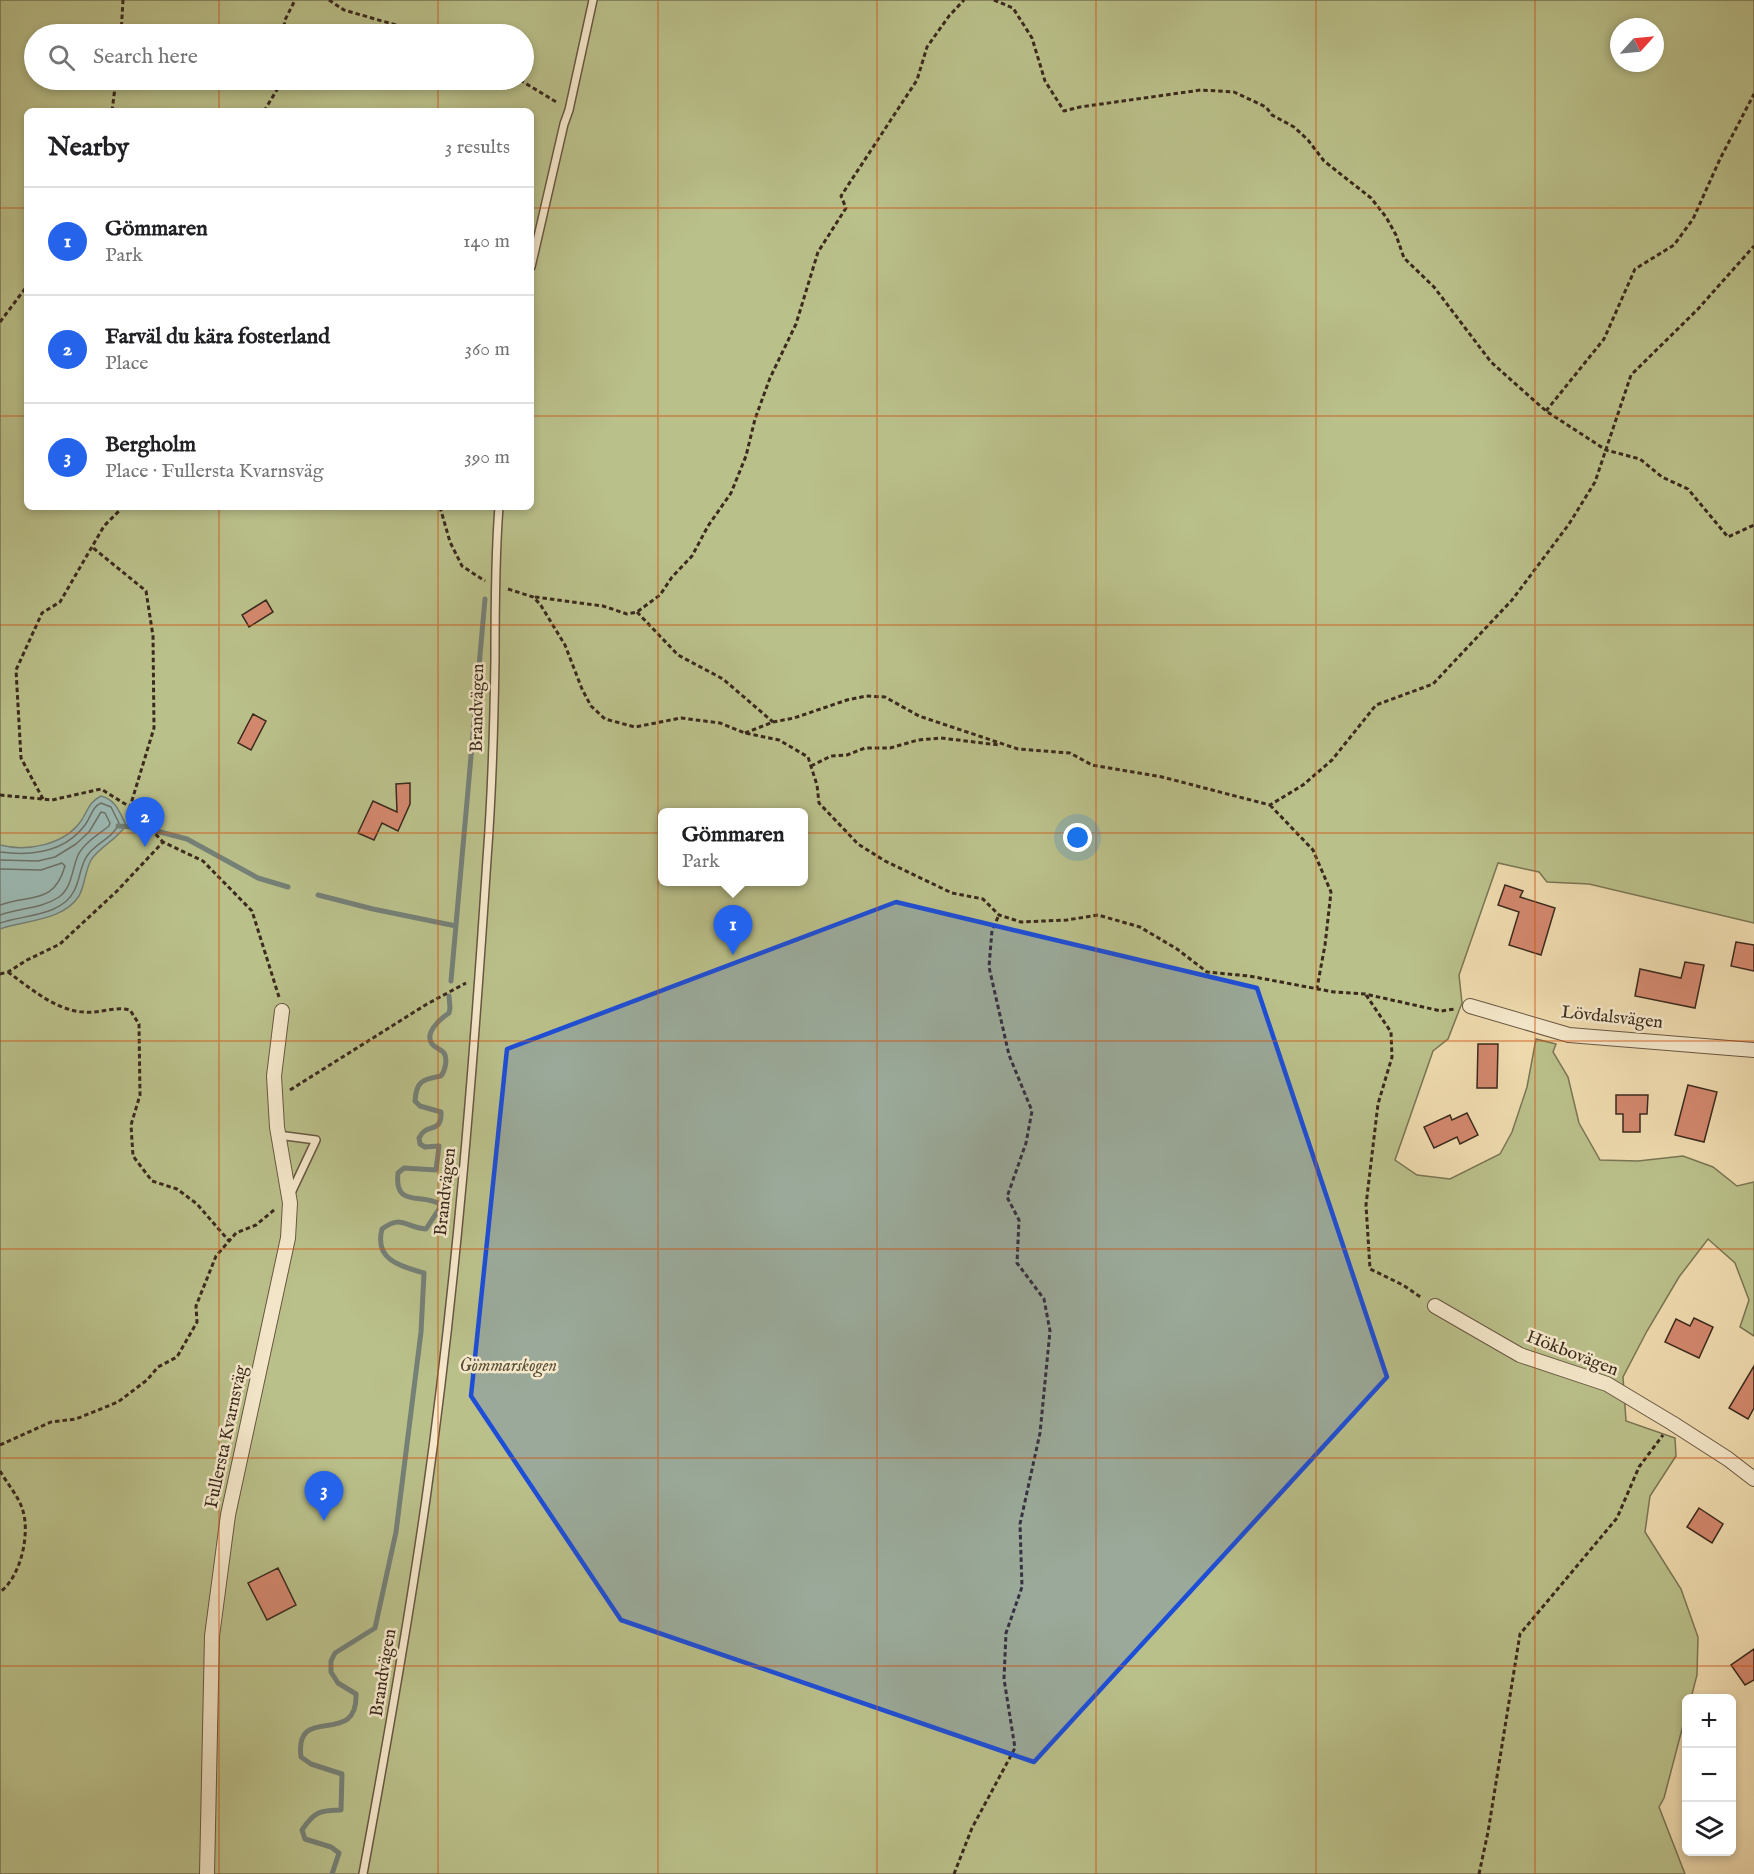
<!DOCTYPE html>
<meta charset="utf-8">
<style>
:root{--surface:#fff;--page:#f6f6f6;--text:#202124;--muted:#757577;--line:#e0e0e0;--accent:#2563eb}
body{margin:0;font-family:"IM FELL English",serif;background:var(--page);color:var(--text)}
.controls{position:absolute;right:18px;bottom:18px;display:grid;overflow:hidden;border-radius:9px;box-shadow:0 3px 9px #0003}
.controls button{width:54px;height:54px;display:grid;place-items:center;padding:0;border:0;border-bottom:2px solid var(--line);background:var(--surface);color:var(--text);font:30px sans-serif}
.compass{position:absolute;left:1610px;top:18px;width:54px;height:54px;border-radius:50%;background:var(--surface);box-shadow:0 3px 9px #0003;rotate:63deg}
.you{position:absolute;left:1078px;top:838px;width:21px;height:21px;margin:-15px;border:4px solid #fff;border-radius:50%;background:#1a73e8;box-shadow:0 0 0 9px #1a73e833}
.badge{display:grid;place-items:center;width:39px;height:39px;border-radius:50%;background:var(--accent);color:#fff;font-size:20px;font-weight:700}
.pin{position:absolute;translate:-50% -50px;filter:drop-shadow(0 2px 3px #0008)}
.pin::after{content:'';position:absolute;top:32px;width:21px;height:18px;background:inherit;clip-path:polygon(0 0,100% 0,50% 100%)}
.popup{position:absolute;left:658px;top:808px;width:150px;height:78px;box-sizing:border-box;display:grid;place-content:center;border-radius:9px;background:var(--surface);filter:drop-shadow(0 2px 4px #0005);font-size:20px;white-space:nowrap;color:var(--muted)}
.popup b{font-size:22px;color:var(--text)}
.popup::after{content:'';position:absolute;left:50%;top:100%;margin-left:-12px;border:12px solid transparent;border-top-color:var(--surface)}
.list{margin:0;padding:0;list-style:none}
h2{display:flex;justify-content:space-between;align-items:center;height:78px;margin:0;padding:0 24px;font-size:26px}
h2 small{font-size:20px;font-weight:400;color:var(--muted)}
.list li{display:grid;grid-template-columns:39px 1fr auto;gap:18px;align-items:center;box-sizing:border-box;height:108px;padding:0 24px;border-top:2px solid var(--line)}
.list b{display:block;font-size:22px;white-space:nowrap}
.list p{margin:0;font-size:20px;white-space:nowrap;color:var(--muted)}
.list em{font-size:20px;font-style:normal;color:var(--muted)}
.icon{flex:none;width:33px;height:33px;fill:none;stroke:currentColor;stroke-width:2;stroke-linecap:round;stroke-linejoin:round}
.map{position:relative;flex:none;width:1754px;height:1874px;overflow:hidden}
.search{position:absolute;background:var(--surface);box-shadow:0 3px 9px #0003;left:24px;top:24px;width:510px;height:66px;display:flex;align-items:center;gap:15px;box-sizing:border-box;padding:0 21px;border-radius:33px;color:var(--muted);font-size:22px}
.panel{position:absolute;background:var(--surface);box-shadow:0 3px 9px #0003;left:24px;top:108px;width:510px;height:402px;border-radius:9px}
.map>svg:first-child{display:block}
</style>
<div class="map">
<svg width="1754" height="1874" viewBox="0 0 1754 1874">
<rect width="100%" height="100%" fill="#efdbaf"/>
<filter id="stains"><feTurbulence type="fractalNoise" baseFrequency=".00333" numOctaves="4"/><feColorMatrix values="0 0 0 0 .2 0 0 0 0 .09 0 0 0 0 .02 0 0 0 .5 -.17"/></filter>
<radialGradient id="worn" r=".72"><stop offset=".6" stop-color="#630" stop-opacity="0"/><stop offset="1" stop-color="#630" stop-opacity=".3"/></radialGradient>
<!-- green -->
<path fill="#bac08a" stroke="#7a7554" stroke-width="1.5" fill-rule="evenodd" d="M0 0H1754V923L1589 884 1547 882 1539 872 1498 863 1459 975 1462 1003 1448 1039 1433 1051 1395 1160 1417 1175 1450 1179 1500 1154 1512 1132 1527 1087 1536 1039 1556 1044 1553 1052 1568 1077 1579 1123 1600 1160 1638 1161 1683 1156 1713 1167 1737 1186 1754 1182V1336L1740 1327 1749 1300 1735 1263 1708 1239 1679 1277 1647 1331 1623 1377 1626 1421 1675 1438 1676 1456 1650 1496 1645 1532 1681 1589 1698 1637 1697 1675 1691 1698H1686V1714L1664 1798 1659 1807 1685 1874H0ZM1619 27H1655V63H1619ZM34 34H524V80H34ZM27 111H531V507H27ZM662 812H804V882H662Z"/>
<!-- water -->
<path fill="#9cb9b3" stroke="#758077" stroke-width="1.5" d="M101 796C116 800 119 811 126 825 117 840 99 847 91 860 85 871 85 885 79 896 63 921 25 920 0 929V845C27 852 64 845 81 821 89 809 88 803 101 796Z"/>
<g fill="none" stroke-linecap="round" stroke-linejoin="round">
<!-- shore -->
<path stroke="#6c7268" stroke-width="1.5" d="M0 852C31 856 65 852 85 825 91 817 92 807 101 803L111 807 119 823C114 838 95 843 87 856 80 866 80 880 74 891 62 916 23 915 0 923
M0 860 38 861 55 857 76 844 89 832 101 812 105 813 110 823 109 826C99 834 84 843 78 855 72 869 72 888 59 897 41 909 19 908 0 915
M0 869 41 870 62 863 65 866C54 905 31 894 0 905"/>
<!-- stream -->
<path stroke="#758077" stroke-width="5" d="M118 826 145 828 187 839 258 878 288 887
M318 895 373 909 456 926
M451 981 485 599
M332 1874 339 1853 331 1847 305 1839 302 1830C314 1812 320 1810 341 1810L342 1774 311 1764 301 1757C294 1702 358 1749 356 1694L338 1683 331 1672V1661L335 1653 375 1628 396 1532 421 1332 424 1273C400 1266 374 1260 382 1229 402 1214 406 1228 426 1229L439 1209 440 1204C421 1193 394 1208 398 1173L404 1168 436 1170 439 1146 425 1147 420 1144 419 1138C426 1122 442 1135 441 1112L420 1106 415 1101C416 1081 423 1079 441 1076 445 1071 448 1059 444 1053 441 1049 435 1048 432 1044 424 1033 440 1019 449 1013L450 1008 449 996"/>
</g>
<!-- building -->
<path fill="#d3886e" stroke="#3b2a1d" stroke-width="1.5" d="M266 600 273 612 249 627 242 615Z
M253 714 266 721 251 750 238 743Z
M410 783V804L398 831 382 823 374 840 358 833 373 801 397 812 396 784Z
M1505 885 1523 891 1520 897 1555 908 1541 955 1509 945 1519 912 1498 905Z
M1736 942 1754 945V971L1731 966Z
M1685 962 1704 965 1695 1008 1635 996 1640 969 1681 978Z
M1478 1044H1498L1497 1088H1477Z
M1688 1085 1717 1092 1704 1142 1675 1135Z
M1616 1095H1648L1647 1114H1640V1132H1623V1114H1616Z
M1467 1113 1478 1135 1460 1144 1457 1137 1434 1148 1424 1127 1450 1115 1452 1120Z
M1694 1318 1713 1327 1699 1358 1665 1342 1676 1319 1690 1326Z
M1754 1366V1408L1748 1419 1729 1408Z
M1699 1508 1723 1524 1712 1543 1687 1527Z
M278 1568 296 1605 267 1620 248 1583Z
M1754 1649V1680L1745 1685 1731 1665Z"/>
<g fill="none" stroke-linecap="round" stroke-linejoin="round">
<defs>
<path id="lane" d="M531 267 564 124 569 110 593 0
M278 1135 316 1140 291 1193
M363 1874C386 1749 408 1625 426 1499 456 1287 473 1073 487 859 492 793 494 726 495 659 495 608 495 557 499 507"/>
<path id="street" d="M1470 1006 1569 1035 1754 1050
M1435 1306 1520 1355 1607 1384 1672 1423 1728 1459 1754 1479
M207 1874 212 1636 228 1515 288 1238 290 1203 277 1127 274 1076 282 1011"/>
</defs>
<!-- lane casing -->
<use href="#lane" stroke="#685642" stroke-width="10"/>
<!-- street casing -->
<use href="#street" stroke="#685642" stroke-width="16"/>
<!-- path -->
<path stroke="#3b2a1d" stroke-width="3" stroke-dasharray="4.5 3" stroke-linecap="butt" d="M329 0 344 10 427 34
M994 0 1013 8 1032 38 1045 81 1064 111 1080 107 1201 90 1234 92 1266 107 1272 115 1294 127 1308 140 1324 161 1371 198 1386 217 1396 235 1404 258 1434 287 1491 362 1546 411 1606 450 1640 459 1662 477 1688 489 1728 537 1754 525
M121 34 123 0
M287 34 284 22 295 0
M520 80 558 103
M112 111 116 80
M264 111 283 80
M0 322 27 286
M1546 411 1604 339 1635 269 1674 245 1693 219 1720 159 1754 94
M440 507 450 542 462 566 485 581
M508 589 533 597 540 604 565 645 582 689 591 706 605 719 635 727 681 718 720 723 745 733 779 740 808 757 817 785 819 803 858 844 885 861 952 893 983 899 999 915 1021 922 1067 920 1098 915 1140 927 1177 949 1207 972 1249 976 1334 992 1365 994 1441 1011 1455 1009
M535 597 603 606 627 614 637 612 660 595 672 577 692 556 708 526 731 493 746 456 755 419 770 378 796 324 818 252 846 208 841 196 917 80 927 47 949 16 964 0
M637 612 678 655 723 679 773 722
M745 733 773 722 794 718 847 700 866 696 885 697 919 716 1018 749 1070 753 1092 765 1162 777 1270 805 1303 785 1332 760 1376 705 1433 684 1512 600 1569 524 1595 482 1631 375 1698 309 1754 246
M811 766 831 756 847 755 865 748H890L918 740 941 738 999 745
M0 795 52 800 101 789 130 807 154 728 153 636 146 591 92 547
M43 799 21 758 16 670 42 613 60 602 104 526 123 507
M1270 805 1313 850 1331 892 1325 945 1317 988
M130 807 163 842
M8 972C30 988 55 1010 83 1012 99 1014 114 1006 130 1010L139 1024 140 1095 131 1125 133 1156 152 1181 177 1189 197 1204 229 1241
M0 974 8 972 27 960 60 944 117 891 163 842 203 861 252 911 279 997
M1366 995 1391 1032 1392 1057 1378 1104 1366 1205 1370 1269 1403 1285 1422 1298
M290 1090 427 1004 466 983
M0 1445 51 1422 76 1419 118 1402 147 1380 158 1367 177 1357 197 1322 196 1306 216 1256 236 1233 256 1225 274 1210
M0 1471C7 1483 18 1496 22 1508 31 1532 21 1577 0 1592
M954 1874 972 1828 1015 1748 1004 1679 1006 1633 1022 1587 1020 1524 1040 1433 1050 1331 1044 1299 1017 1263 1019 1220 1007 1197 1026 1143 1032 1111 1009 1055 989 967 992 930 999 915
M1479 1874 1488 1832 1520 1634 1617 1518 1639 1467 1663 1435"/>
<!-- lane -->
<use href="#lane" stroke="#f5e8cb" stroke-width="7"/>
<!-- street -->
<use href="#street" stroke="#f5e8cb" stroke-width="14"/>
</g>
<!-- marked area -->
<path fill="#1d4ed8" fill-opacity="0.2" stroke="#1d4ed8" stroke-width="4.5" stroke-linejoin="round" d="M896 902 1257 988 1387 1377 1034 1762 621 1620 471 1396 507 1049Z"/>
<!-- grid -->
<path fill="none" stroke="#ce520f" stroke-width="1.5" stroke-opacity="0.55" d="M219 0V34M438 0V34M658 0V1874M877 0V1874M1096 0V1874M1316 0V1874M1535 0V1874M219 80V111M438 80V111M0 208H27M531 208H1754M0 416H27M531 416H1754M219 507V1874M438 507V1874M0 625H1754M0 833H1754M0 1041H1754M0 1249H1754M0 1458H1754M0 1666H1754"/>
<g text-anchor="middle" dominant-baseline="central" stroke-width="5" stroke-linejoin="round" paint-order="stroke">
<!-- street labels -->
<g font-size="18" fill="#3b2a1d" stroke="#f5e8cb">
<text transform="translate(478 708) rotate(-89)">Brandvägen</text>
<text transform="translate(1612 1018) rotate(6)">Lövdalsvägen</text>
<text transform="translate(446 1192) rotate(-84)">Brandvägen</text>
<text transform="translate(1572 1354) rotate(21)">Hökbovägen</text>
<text transform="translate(227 1437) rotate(-78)">Fullersta Kvarnsväg</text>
<text transform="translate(384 1673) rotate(-81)">Brandvägen</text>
</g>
<!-- park labels -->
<g font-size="18" font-style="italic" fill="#5b5038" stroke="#f5e8cb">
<text x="508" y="1366">Gömmarskogen</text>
</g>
</g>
<rect width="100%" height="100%" filter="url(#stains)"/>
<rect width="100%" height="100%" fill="url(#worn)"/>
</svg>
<div class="controls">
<button>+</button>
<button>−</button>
<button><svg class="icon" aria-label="layers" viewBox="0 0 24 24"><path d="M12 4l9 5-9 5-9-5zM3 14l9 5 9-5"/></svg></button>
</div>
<svg class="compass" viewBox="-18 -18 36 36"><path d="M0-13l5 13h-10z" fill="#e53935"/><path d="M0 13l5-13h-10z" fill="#757577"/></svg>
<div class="you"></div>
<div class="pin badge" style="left:733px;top:955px">1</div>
<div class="popup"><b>Gömmaren</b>Park</div>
<div class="pin badge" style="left:145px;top:847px">2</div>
<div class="pin badge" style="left:324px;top:1521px">3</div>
<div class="search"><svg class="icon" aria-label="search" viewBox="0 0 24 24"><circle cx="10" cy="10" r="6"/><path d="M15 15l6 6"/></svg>Search here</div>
<section class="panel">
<h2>Nearby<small>3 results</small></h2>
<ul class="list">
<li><span class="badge">1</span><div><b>Gömmaren</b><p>Park</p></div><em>140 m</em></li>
<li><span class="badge">2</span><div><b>Farväl du kära fosterland</b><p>Place</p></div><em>360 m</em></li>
<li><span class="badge">3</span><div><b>Bergholm</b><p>Place · Fullersta Kvarnsväg</p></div><em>390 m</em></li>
</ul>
</section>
</div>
